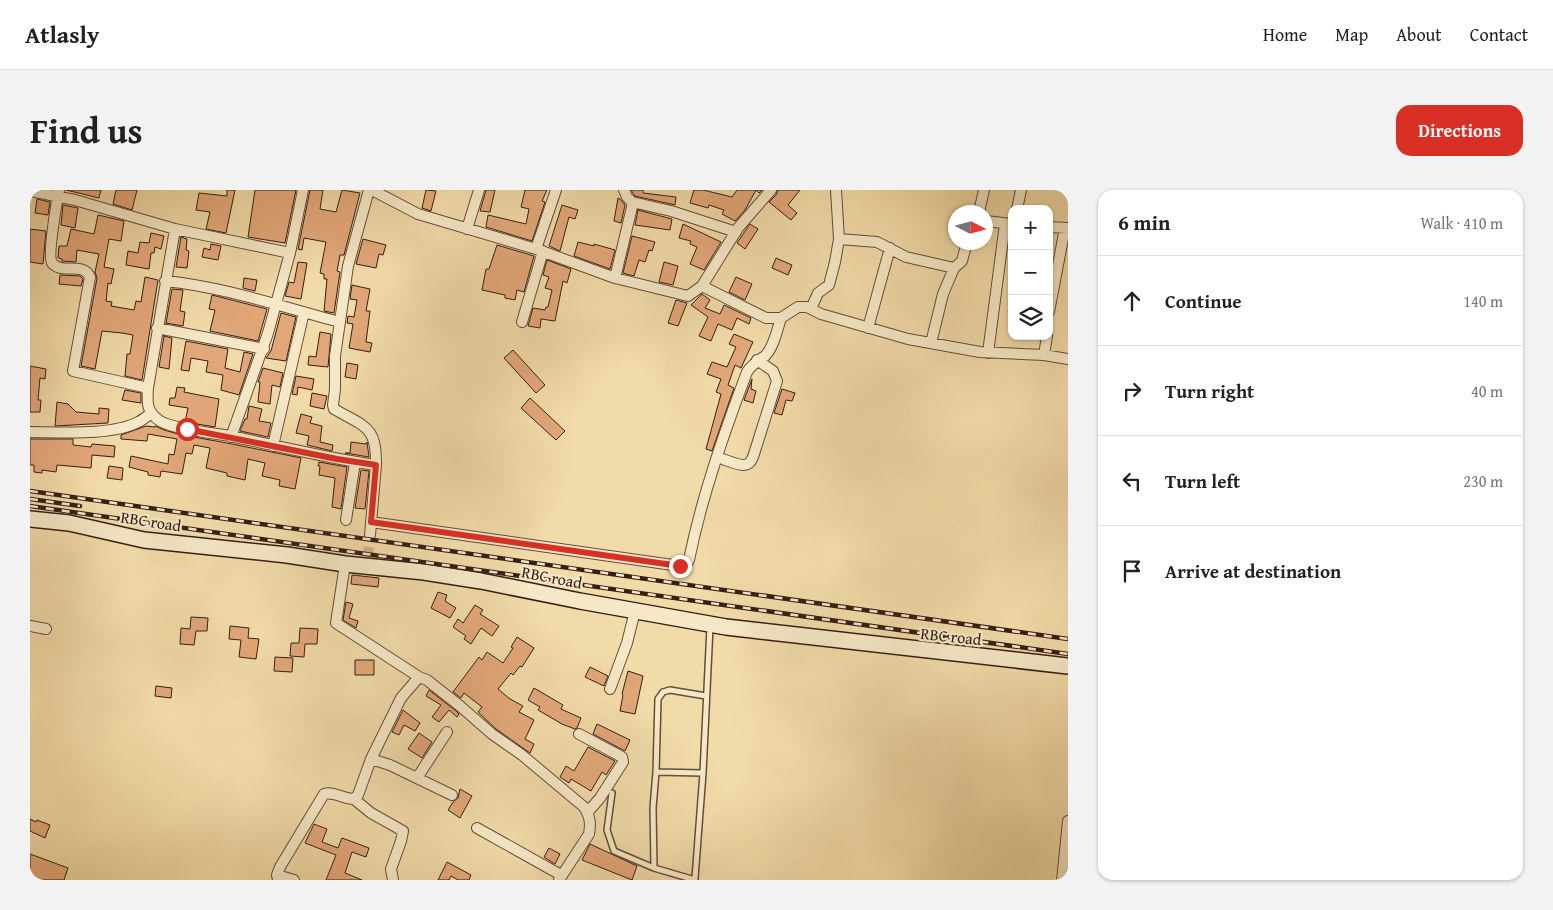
<!DOCTYPE html>
<meta charset="utf-8">
<style>
:root{--surface:#fff;--page:#f2f2f2;--text:#222;--muted:#767676;--line:#e0e0e0;--accent:#d93025}
body{margin:0;font-family:"Gentium Book Plus",serif;background:var(--page);color:var(--text)}
.controls{position:absolute;right:15px;top:15px;display:grid;overflow:hidden;border-radius:10px;box-shadow:0 1px 4px #0004}
.controls button{width:45px;height:45px;display:grid;place-items:center;padding:0;border:0;border-bottom:1px solid var(--line);background:var(--surface);color:var(--text);font:25px sans-serif}
.compass{position:absolute;left:918px;top:15px;width:45px;height:45px;border-radius:50%;background:var(--surface);box-shadow:0 1px 4px #0004;rotate:96deg}
.stop{position:absolute;width:15px;height:15px;margin:-11px;border:4px solid #d93025;border-radius:50%;background:#fff}
.stop.end{background:#d93025;border-color:#fff;box-shadow:0 1px 5px #0008}
.list{margin:0;padding:0;list-style:none}
h2{display:flex;justify-content:space-between;align-items:center;height:65px;margin:0;padding:0 20px;font-size:21px}
h2 small{font-size:16px;font-weight:400;color:var(--muted)}
.list li{display:grid;grid-template-columns:32px 1fr auto;gap:15px;align-items:center;box-sizing:border-box;height:90px;padding:0 20px;border-top:1px solid var(--line)}
.list b{display:block;font-size:19px;white-space:nowrap}
.list em{font-size:16px;font-style:normal;color:var(--muted)}
.icon{flex:none;width:28px;height:28px;fill:none;stroke:currentColor;stroke-width:2;stroke-linecap:round;stroke-linejoin:round}
.map{position:relative;flex:none;width:1038px;height:690px;overflow:hidden;border-radius:15px}
header{display:flex;align-items:center;gap:30px;box-sizing:border-box;height:70px;padding:0 25px;background:var(--surface);border-bottom:1px solid var(--line)}
header strong{font-size:24px}
nav{display:flex;gap:28px;margin-inline-start:auto;font-size:18px}
.intro{display:flex;align-items:center;justify-content:space-between;box-sizing:border-box;height:120px;padding:0 30px}
h1{margin:0;font-size:35px}
.button{padding:12px 22px;border-radius:15px;background:var(--accent);color:#fff;font-size:18px;font-weight:700}
main{display:flex;gap:30px;padding:0 30px}
aside{flex:1;background:var(--surface);border-radius:15px;box-shadow:0 1px 4px #0004}
.map>svg:first-child{display:block}
</style>
<header>
<strong>Atlasly</strong>
<nav><a>Home</a><a>Map</a><a>About</a><a>Contact</a></nav>
</header>
<div class="intro"><h1>Find us</h1><a class="button">Directions</a></div>
<main>
<div class="map">
<svg width="1038" height="690" viewBox="0 0 1038 690">
<rect width="100%" height="100%" fill="#f1dba8"/>
<filter id="stains"><feTurbulence type="fractalNoise" baseFrequency=".004" numOctaves="4"/><feColorMatrix values="0 0 0 0 .2 0 0 0 0 .09 0 0 0 0 .02 0 0 0 .5 -.17"/></filter>
<radialGradient id="worn" r=".72"><stop offset=".6" stop-color="#630" stop-opacity="0"/><stop offset="1" stop-color="#630" stop-opacity=".3"/></radialGradient>
<!-- building -->
<path fill="#e2a778" stroke="#361e16" d="M36 0H71L69 8Z
M86 0H107L102 20 83 14Z
M197 0H205L196 43 176 39 180 22 166 20 169 3 197 6Z
M225 0H266L255 53 218 47Z
M280 0H293L290 19 306 22 312 0 330 3 314 65H310L307 81 310 82 304 123 294 121 297 89H294V84L290 83 296 52 274 48 272 60 268 59Z
M396 0 406 1 401 21 392 18Z
M456 0H465L460 22 450 21Z
M495 0H517L512 11 515 12 502 51 456 37 458 25 496 34 499 19 491 17Z
M601 0H613V3L646 7 645 15 605 6Z
M664 0H673L702 7 707 0H732L729 3 726 0 715 20 705 31 692 24 694 20 679 15 678 18 660 13Z
M748 0H770L758 15 767 23 761 30 739 12 746 5Z
M588 8 590 9 595 15 591 33 584 31Z
M7 9 20 12 18 25 5 23Z
M33 15 48 18 45 38 31 35Z
M532 15 548 20 545 29 539 27 530 61 519 56Z
M608 20 642 29 640 40 605 35Z
M68 25 94 31 91 51 79 49 74 77 84 79 81 94 78 93 76 111 82 112 81 116 104 120 106 111 111 112 115 87 128 90 112 190 95 186 97 164H100L103 145 92 143 72 141 65 179 51 176 67 88 65 82 69 64 47 60 46 72 32 71V69L28 68 29 56H37L41 39 64 44Z
M653 34 691 52 674 80 660 74 667 57 660 54 661 51 649 48Z
M720 34 728 39 715 59 707 53Z
M0 39 16 41 13 74 0 72Z
M121 43 134 46 131 59 125 57 124 63H121L119 79 96 75 98 61 108 63 110 52 119 53Z
M602 46 625 52 622 61 619 60 615 72 609 70 604 86 593 83Z
M151 47 157 49 156 60 159 61 157 78 146 77Z
M333 49 356 55 353 65 349 64 346 78 326 74Z
M548 52 564 56V54L585 60 580 79 544 66Z
M181 54 191 56 188 70 172 67 174 58 180 60Z
M467 55 504 66 494 102 487 100 485 110 475 108V105L452 100 456 79H459Z
M746 68 762 75 758 85 742 78Z
M517 70 541 79 537 93 533 91 525 131 511 129 510 138 498 136 503 118 515 120 516 117H518L522 100 515 98 519 87 513 85Z
M268 72 277 73 271 109 255 106 259 92 264 93Z
M634 72 648 76 643 95 629 92Z
M30 85 50 86 53 89 51 96 29 94Z
M706 87 722 94 715 110 699 102Z
M214 88 227 90 225 101 213 98Z
M322 95 340 99 336 121H340L336 152 342 153 340 162 319 158 323 134 317 133 318 126 324 127 327 110 320 109Z
M142 99 153 100 150 121 155 122 153 136 136 133Z
M672 104 680 110 675 118 690 124 694 115 721 128 719 134 707 128 702 140 688 134 681 151 669 146 678 127 661 115Z
M182 105 237 119 228 151 180 141 185 120 179 119Z
M646 110 657 113 648 136 638 133Z
M251 123 266 127 256 171 236 168 241 161Z
M290 142 301 144 298 177 278 175 279 166 286 167Z
M704 144 723 152 711 178 705 175 698 195 704 198 682 261 676 259 691 204 686 202 691 189 677 184 682 172 697 177 706 157 699 154Z
M134 146 142 148 139 179 129 177Z
M156 151 198 159 195 178 210 182 214 162 223 164 209 205 191 200 193 185 176 182 178 171 161 168 159 181 151 180Z
M483 160 515 195 506 203 474 168Z
M317 173 328 175 326 189 315 187Z
M0 176 16 179 15 189 10 188 8 210H11L10 222H0Z
M233 178 253 183 250 197 242 195 240 214 228 212 230 192H228Z
M266 186 284 189 282 200 268 197 267 205 262 204Z
M722 189 721 199 726 201 723 213 714 210Z
M147 197 155 198 154 202 189 209 185 237 155 232 158 218 139 215 140 208H145Z
M752 199 765 203 762 211 756 210 752 225 744 223Z
M95 200 111 203V213L92 210Z
M282 203 297 206 294 219 280 216Z
M500 208 535 241 526 250 491 218Z
M27 212 38 214 46 222 69 224V218L79 219 78 233 25 236Z
M219 216 232 219 229 231 241 233 238 247 210 241 215 229H217Z
M271 224 282 227 280 233 292 236 290 252 303 255 302 261 277 255 279 246 266 243Z
M116 236 125 237V236L134 240 152 245 197 253 271 268 265 299 249 296 250 290 232 286 235 273 218 269 215 290 197 286V283L176 278 180 258 164 255 162 264 156 263 152 284 131 281 130 287 118 285V282L99 277 101 266 138 274 139 264 144 265 147 249 118 244 117 251 91 249V245Z
M0 249H43V255L61 257 62 254 85 256 84 267 62 265 61 278 27 275 26 282 12 280V283L4 282V275H0Z
M321 252 336 254 337 252 339 267 315 263H320Z
M289 272 317 277 311 319 302 317 305 288 289 285 290 276H288Z
M79 276 93 278 92 290 77 288Z
M331 280 339 281 335 319 325 318Z
M322 385 349 388 348 397 321 394Z
M408 402 417 405 415 411 426 418 420 428 401 418Z
M316 412 323 414 319 428 328 431 326 438 313 430Z
M445 415 453 420 450 424 469 436 462 446 451 438 441 454 434 449 436 446 423 437 428 429 433 433Z
M161 427 178 428 177 441H166L164 455 150 454 151 438 160 439Z
M200 436 219 438 218 448 229 449 226 469 209 467 211 450 199 449Z
M270 438 288 439 287 454H275L274 467 260 466 261 453H269Z
M487 447 504 458 492 477 490 476 483 485 481 483 468 499 480 509 493 516 489 522 504 530 495 549 504 554 500 563 466 539 448 522 452 517 434 503 431 508 423 502 449 467 452 470 457 462 473 473 483 458 481 457Z
M245 467 263 468 262 482 244 481Z
M325 470H344V485H325Z
M560 477 578 486 574 496 555 487Z
M598 481 613 486 605 524 590 521 593 505 592 504Z
M126 496 142 498 141 508 125 506Z
M504 498 533 515 531 519 551 528 547 538 545 539 532 534 508 520 510 517 498 510Z
M399 500 426 521 429 524 427 527 419 520 409 532 402 527 411 515 396 506Z
M373 520 390 533 385 541 374 535 369 545 362 542Z
M567 534 600 550 595 561 563 544Z
M389 543 402 552 392 568 378 559Z
M558 557 585 571 576 585 572 582 561 601 541 589 539 593 530 587 536 576 544 581Z
M430 599 442 606 430 628 418 620 423 612 428 608Z
M0 629 6 632 7 630 20 635 15 648 0 641Z
M284 634 297 639 292 652 308 658 312 648 339 658 336 667 322 662 315 683 332 690H296L306 665 275 653Z
M560 654 607 676 602 690 552 670Z
M519 658 530 664 525 674 514 667Z
M0 664 38 678 34 690H0Z
M417 672 441 685 439 690H428L421 686 419 690H408Z"/>
<g fill="none" stroke-linecap="round" stroke-linejoin="round">
<!-- street-tunnel -->
<path stroke="#ccb58b" stroke-width="10" stroke-dasharray="10 5" stroke-linecap="butt" d="M338 367 340 345"/>
<defs>
<path id="lane" d="M626 582 673 583
M582 603 577 640 584 661 624 678 665 690
M624 678 623 618 626 582 628 509 633 502 640 500 676 506
M665 688 673 583 680 437"/>
<path id="street" d="M29 0C27 11 17 66 22 73 31 85 53 71 60 87L43 181 118 198
M339 0 318 76 305 166V199L303 215 304 219C335 237 347 236 346 275
M342 0 388 24 506 59 585 88 658 106 672 96 708 38 741 0
M0 1 45 10 145 39 260 63
M602 12 641 21 706 42
M987 19 991 0
M949 22 954 0
M956 31 981 34
M1019 37 1038 38
M145 39 118 198C117 212 116 222 130 231 143 239 183 243 200 246 249 256 297 268 346 275L340 345
M437 39 449 0
M809 49 847 52 876 67 924 78 932 71 937 52
M506 59 526 0
M585 88 602 17V12L597 7 594 0
M135 91C195 97 252 117 310 132
M672 96 736 128H751L768 117H777L791 124 878 149 950 162 1014 165 1038 169
M781 119 788 103 799 95 805 72 809 49 806 0
M1019 122 1035 38
M492 132 513 61
M127 138 234 159
M838 138 860 58
M901 153 913 104 924 78
M958 163 975 34
M1014 165 1017 146
M0 242C30 242 82 246 108 232 113 230 117 226 121 223
M201 247 238 143 260 63 273 0
M243 256 274 122
M687 267C695 269 714 280 720 272 722 270 723 267 724 264L747 191 743 181 727 170
M316 330 325 272
M341 332 650 376 656 375 659 370C672 306 694 243 717 182 722 174 728 171 735 166 744 157 747 140 751 128
M315 374 306 433 389 487
M0 436 16 439
M580 499 597 453 605 421
M549 544 592 567 593 572 570 608 557 623
M341 569 360 575 422 605
M387 588 417 542
M324 609 341 623 373 641 371 651 361 679 363 690
M447 638 531 685
M247 685 264 690
M248 690 247 685 250 677 294 604C304 601 313 609 324 609L328 605 341 569 371 508 389 487 397 490 430 516 462 544 492 565 554 617C560 627 561 633 559 644L529 690
M1032 690 1038 631"/>
<path id="secondary" d="M0 329 39 333 114 350 257 365 315 374 394 382 451 391 550 411 696 437 1038 476"/>
</defs>
<!-- lane casing -->
<use href="#lane" stroke="#654d3a" stroke-width="8"/>
<!-- street casing -->
<use href="#street" stroke="#654d3a" stroke-width="12"/>
<!-- secondary casing -->
<use href="#secondary" stroke="#361e16" stroke-width="18"/>
<!-- lane -->
<use href="#lane" stroke="#f6e8c6" stroke-width="5"/>
<!-- street -->
<use href="#street" stroke="#f6e8c6" stroke-width="10"/>
<!-- secondary -->
<use href="#secondary" stroke="#f6e8c6" stroke-width="15"/>
<defs>
<path id="rail" d="M0 301 1038 449
M0 309 50 316
M0 316 1038 464"/>
</defs>
<!-- rail casing -->
<use href="#rail" stroke="#361e16" stroke-width="4.5"/>
<!-- rail -->
<use href="#rail" stroke="#f6e8c6" stroke-width="2.5" stroke-dasharray="8" stroke-linecap="butt"/>
</g>
<g fill="none" stroke-linecap="round" stroke-linejoin="round">
<!-- route -->
<path stroke="#d93025" stroke-width="6" d="M157 239 307 269 346 275 341 332 650 376"/>
</g>
<g text-anchor="middle" dominant-baseline="central" stroke-width="4.5" stroke-linejoin="round" paint-order="stroke">
<!-- street labels -->
<g font-size="16" fill="#361e16" stroke="#f6e8c6">
<text transform="translate(121 331) rotate(9)">RBC road</text>
<text transform="translate(522 387) rotate(11)">RBC road</text>
<text transform="translate(921 446) rotate(6)">RBC road</text>
</g>
</g>
<rect width="100%" height="100%" filter="url(#stains)"/>
<rect width="100%" height="100%" fill="url(#worn)"/>
</svg>
<div class="controls">
<button>+</button>
<button>−</button>
<button><svg class="icon" aria-label="layers" viewBox="0 0 24 24"><path d="M12 4l9 5-9 5-9-5zM3 14l9 5 9-5"/></svg></button>
</div>
<svg class="compass" viewBox="-18 -18 36 36"><path d="M0-13l5 13h-10z" fill="#e53935"/><path d="M0 13l5-13h-10z" fill="#767676"/></svg>
<div class="stop" style="left:157px;top:239px"></div>
<div class="stop end" style="left:650px;top:376px"></div>
</div>
<aside>
<h2>6 min<small>Walk · 410 m</small></h2>
<ul class="list">
<li><svg class="icon" aria-label="ahead" viewBox="0 0 24 24"><path d="M12 20V5M6 11l6-6 6 6"/></svg><div><b>Continue</b></div><em>140 m</em></li>
<li><svg class="icon" aria-label="right" viewBox="0 0 24 24"><path d="M7 20v-9h11M14 6l5 5-5 5"/></svg><div><b>Turn right</b></div><em>40 m</em></li>
<li><svg class="icon" aria-label="left" viewBox="0 0 24 24"><path d="M17 20v-9H6M10 6l-5 5 5 5"/></svg><div><b>Turn left</b></div><em>230 m</em></li>
<li><svg class="icon" aria-label="arrive" viewBox="0 0 24 24"><path d="M6 21V4h12l-3 4 3 4H6"/></svg><div><b>Arrive at destination</b></div></li>
</ul>
</aside>
</main>
